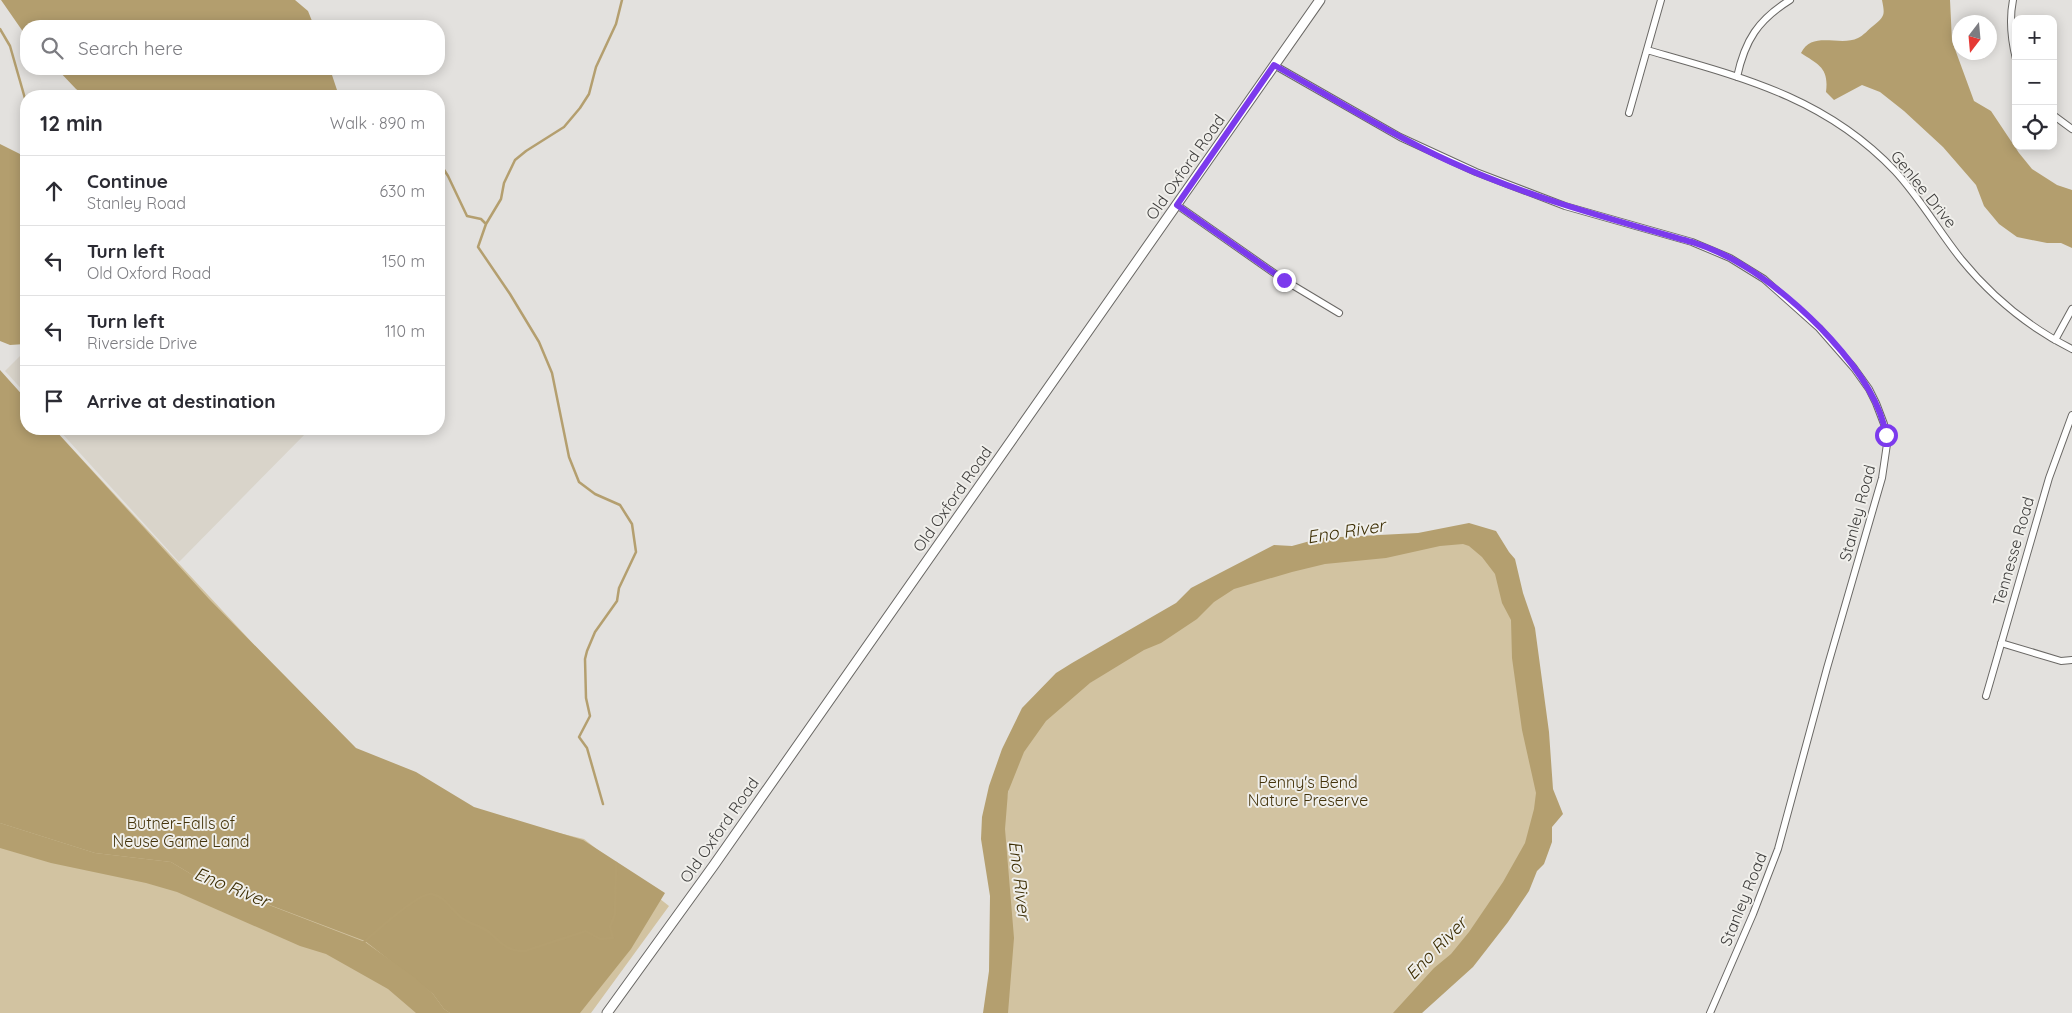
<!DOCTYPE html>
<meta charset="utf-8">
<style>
:root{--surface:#fff;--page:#f2f2f3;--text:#2b2b33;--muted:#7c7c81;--line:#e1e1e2}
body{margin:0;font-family:Quicksand,sans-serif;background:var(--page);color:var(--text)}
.controls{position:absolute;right:15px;top:15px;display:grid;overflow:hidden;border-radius:10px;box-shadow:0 2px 12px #0003}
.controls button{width:45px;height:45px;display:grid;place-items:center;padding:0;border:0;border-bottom:1px solid var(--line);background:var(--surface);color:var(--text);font:25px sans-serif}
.compass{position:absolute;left:1952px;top:15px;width:45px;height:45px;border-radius:50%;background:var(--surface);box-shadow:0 2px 12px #0003;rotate:196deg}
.stop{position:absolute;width:15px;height:15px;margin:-11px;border:4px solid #7c3aed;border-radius:50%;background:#fff}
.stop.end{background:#7c3aed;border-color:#fff;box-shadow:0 1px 5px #0008}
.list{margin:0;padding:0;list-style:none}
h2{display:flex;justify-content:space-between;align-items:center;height:65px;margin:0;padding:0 20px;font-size:21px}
h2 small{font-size:16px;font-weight:400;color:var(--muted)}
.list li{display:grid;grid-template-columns:32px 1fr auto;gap:15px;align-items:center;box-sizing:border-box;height:70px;padding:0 20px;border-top:1px solid var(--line)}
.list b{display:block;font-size:19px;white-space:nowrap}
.list p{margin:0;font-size:16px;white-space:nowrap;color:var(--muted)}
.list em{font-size:16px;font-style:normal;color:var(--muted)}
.icon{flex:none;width:28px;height:28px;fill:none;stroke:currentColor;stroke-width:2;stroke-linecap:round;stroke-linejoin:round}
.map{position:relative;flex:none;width:2072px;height:1013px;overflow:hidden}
.search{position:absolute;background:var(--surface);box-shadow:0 2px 12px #0003;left:20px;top:20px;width:425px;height:55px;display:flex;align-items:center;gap:12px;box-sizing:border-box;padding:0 18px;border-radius:20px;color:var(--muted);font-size:19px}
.panel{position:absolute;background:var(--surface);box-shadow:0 2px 12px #0003;left:20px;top:90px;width:425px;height:345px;border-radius:20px}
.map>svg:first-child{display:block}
</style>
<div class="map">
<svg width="2072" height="1013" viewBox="0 0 2072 1013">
<rect width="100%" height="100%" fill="#e3e1de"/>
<!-- built -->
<path fill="#d9d4ca" d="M26 350V394L5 371Z
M58 429H310L179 562Z"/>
<!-- green -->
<path fill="#d2c3a1" d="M0 371 26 429H54L411 814 465 805 497 818 584 839 669 906 591 1013H0Z
M1457 535 1493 544 1524 624 1544 795 1530 857 1474 940 1399 1013H993L994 854 1023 727 1274 561Z"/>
<!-- forest -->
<path fill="#b39e6e" d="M1 0H295L308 11 314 26H26V36Z
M1882 0H1950L1952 41 1974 101 1991 111 2019 153 2032 169 2057 185 2072 190V248L2061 243H2047L2017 237 1999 224 1984 206 1976 185 1943 147 1904 111 1880 92 1862 85 1834 100 1826 92C1829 68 1819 65 1801 53 1812 30 1840 47 1858 38 1863 36 1869 29 1873 26 1885 16 1885 15 1882 0Z
M57 69H330L339 96H86L76 89Z
M0 144 26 157V342L25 344 10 345 0 341Z
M0 370 26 399V429H54L209 599 356 748 416 772 474 807 583 840 665 893 631 949 580 1013H450L444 1009 433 994 365 941 196 877 171 862 95 853 0 823Z"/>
<!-- water -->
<path fill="#b49f6f" d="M1469 523 1496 531 1509 552 1515 559 1523 593 1535 628 1549 732 1553 789 1563 814 1552 827V842L1544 864 1537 871 1529 891 1508 922 1473 967 1422 1013H1393L1434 968 1451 954 1469 932 1503 882 1525 843 1534 809 1536 793 1522 730 1512 658 1511 620 1502 603 1495 574 1482 557 1469 546 1463 544 1440 546 1386 558 1325 564 1292 572 1234 589 1214 602 1197 619 1161 643 1144 650 1090 683 1046 721 1024 752 1008 792 1005 829 1014 938 1008 1013H983L989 971 990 896 981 839 982 817 989 786 1002 749 1022 708 1056 673 1072 663 1176 603 1191 588 1274 545 1292 546 1321 538 1418 533Z
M0 823 95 853 171 862 196 877 365 942 414 977 433 994 444 1009 450 1013H416L388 989 326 954 300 946 177 892 146 883 51 863 0 848Z"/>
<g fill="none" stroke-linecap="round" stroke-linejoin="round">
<!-- stream -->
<path stroke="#b49f6f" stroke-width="2.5" d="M0 29 10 46 26 102
M439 162 448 176 467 216 481 219 486 224
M603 804 587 748 579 737 590 716 586 698 585 659 587 651 595 632 617 601 619 588 636 552 632 524 620 505 595 494 579 482 569 457 552 373 539 342 510 294 478 247 486 224 501 199 504 183 515 160 526 151 564 127 580 108 589 94 596 67 616 24 622 0
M363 943C374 933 419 892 432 894 446 897 451 910 462 918 470 924 481 926 489 932 501 943 508 952 525 951L586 931 600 939 613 938 610 927 615 914 616 863"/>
<defs>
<path id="street" d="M2013 0C2009 20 2011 39 2016 59
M1647 50C1741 77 1825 97 1895 171 1920 198 1938 230 1961 259 1992 297 2028 327 2072 349
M1274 65 1400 137 1476 172 1565 206 1692 242 1730 258 1764 279 1819 328 1854 368 1869 389 1876 403 1884 424 1887 444 1882 478 1827 668 1778 849 1753 914 1710 1013
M1737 77C1745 40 1758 20 1790 0
M1629 113 1661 0
M2053 115 2072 129
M1177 205 1284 280 1339 313
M2055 340 2072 309
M2001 643 2061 661 2072 660
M1986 696 2049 478 2072 415"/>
<path id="secondary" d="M607 1013 714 865 1320 0"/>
</defs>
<!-- street casing -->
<use href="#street" stroke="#6a6865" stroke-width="8"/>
<!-- secondary casing -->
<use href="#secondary" stroke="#6a6865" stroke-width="11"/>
<!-- street -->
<use href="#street" stroke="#fff" stroke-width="6"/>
<!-- secondary -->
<use href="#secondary" stroke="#fff" stroke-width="9"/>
</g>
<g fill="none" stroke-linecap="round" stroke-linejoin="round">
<!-- route -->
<path stroke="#7c3aed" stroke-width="6" d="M1284 280 1177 205 1274 65C1333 98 1390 134 1451 162 1528 197 1610 219 1692 242 1710 248 1727 255 1744 266 1796 297 1876 373 1886 435"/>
</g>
<g text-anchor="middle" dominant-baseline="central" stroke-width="4" stroke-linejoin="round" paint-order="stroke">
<!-- street labels -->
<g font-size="16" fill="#3e3d3c" stroke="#f0efeb">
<text transform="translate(1185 167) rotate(-55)">Old Oxford Road</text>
<text transform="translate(1924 189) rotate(51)">Genlee Drive</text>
<text transform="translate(952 499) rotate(-55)">Old Oxford Road</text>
<text transform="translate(1857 513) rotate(-75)">Stanley Road</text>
<text transform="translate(2013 551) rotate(-74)">Tennesse Road</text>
<text transform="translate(719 830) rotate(-55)">Old Oxford Road</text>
<text transform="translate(1743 899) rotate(-68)">Stanley Road</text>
</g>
<!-- park labels -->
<g font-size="16" fill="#44340c" stroke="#f0efeb">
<text x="1308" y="782">Penny's Bend<tspan x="1308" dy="18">Nature Preserve</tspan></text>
<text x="181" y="823">Butner-Falls of<tspan x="181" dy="18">Neuse Game Land</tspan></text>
</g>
<!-- water labels -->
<g font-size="18" font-style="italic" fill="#3d2e04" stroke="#f0efeb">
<text transform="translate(1346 531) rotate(-9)">Eno River</text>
<text transform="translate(1020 880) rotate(83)">Eno River</text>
<text transform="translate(232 887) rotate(22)">Eno River</text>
<text transform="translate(1436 948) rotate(-46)">Eno River</text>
</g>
</g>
</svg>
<div class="controls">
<button>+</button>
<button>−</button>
<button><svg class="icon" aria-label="locate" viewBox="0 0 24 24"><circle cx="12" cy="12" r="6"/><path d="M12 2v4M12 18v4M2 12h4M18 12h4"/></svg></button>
</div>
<svg class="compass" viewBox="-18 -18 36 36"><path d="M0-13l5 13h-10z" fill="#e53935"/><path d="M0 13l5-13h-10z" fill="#7c7c81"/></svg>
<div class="stop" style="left:1886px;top:435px"></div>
<div class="stop end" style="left:1284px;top:280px"></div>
<div class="search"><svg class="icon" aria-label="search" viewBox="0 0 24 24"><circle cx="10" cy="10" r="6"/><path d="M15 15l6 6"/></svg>Search here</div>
<section class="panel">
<h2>12 min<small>Walk · 890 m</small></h2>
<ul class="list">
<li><svg class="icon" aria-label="ahead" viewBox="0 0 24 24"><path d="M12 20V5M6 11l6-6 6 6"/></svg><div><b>Continue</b><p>Stanley Road</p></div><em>630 m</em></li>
<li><svg class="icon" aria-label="left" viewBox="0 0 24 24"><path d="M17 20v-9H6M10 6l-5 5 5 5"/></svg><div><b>Turn left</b><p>Old Oxford Road</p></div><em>150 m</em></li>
<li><svg class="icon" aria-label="left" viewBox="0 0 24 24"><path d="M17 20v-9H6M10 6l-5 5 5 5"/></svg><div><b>Turn left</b><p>Riverside Drive</p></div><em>110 m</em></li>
<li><svg class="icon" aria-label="arrive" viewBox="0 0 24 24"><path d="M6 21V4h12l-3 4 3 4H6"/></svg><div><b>Arrive at destination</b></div></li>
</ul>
</section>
</div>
